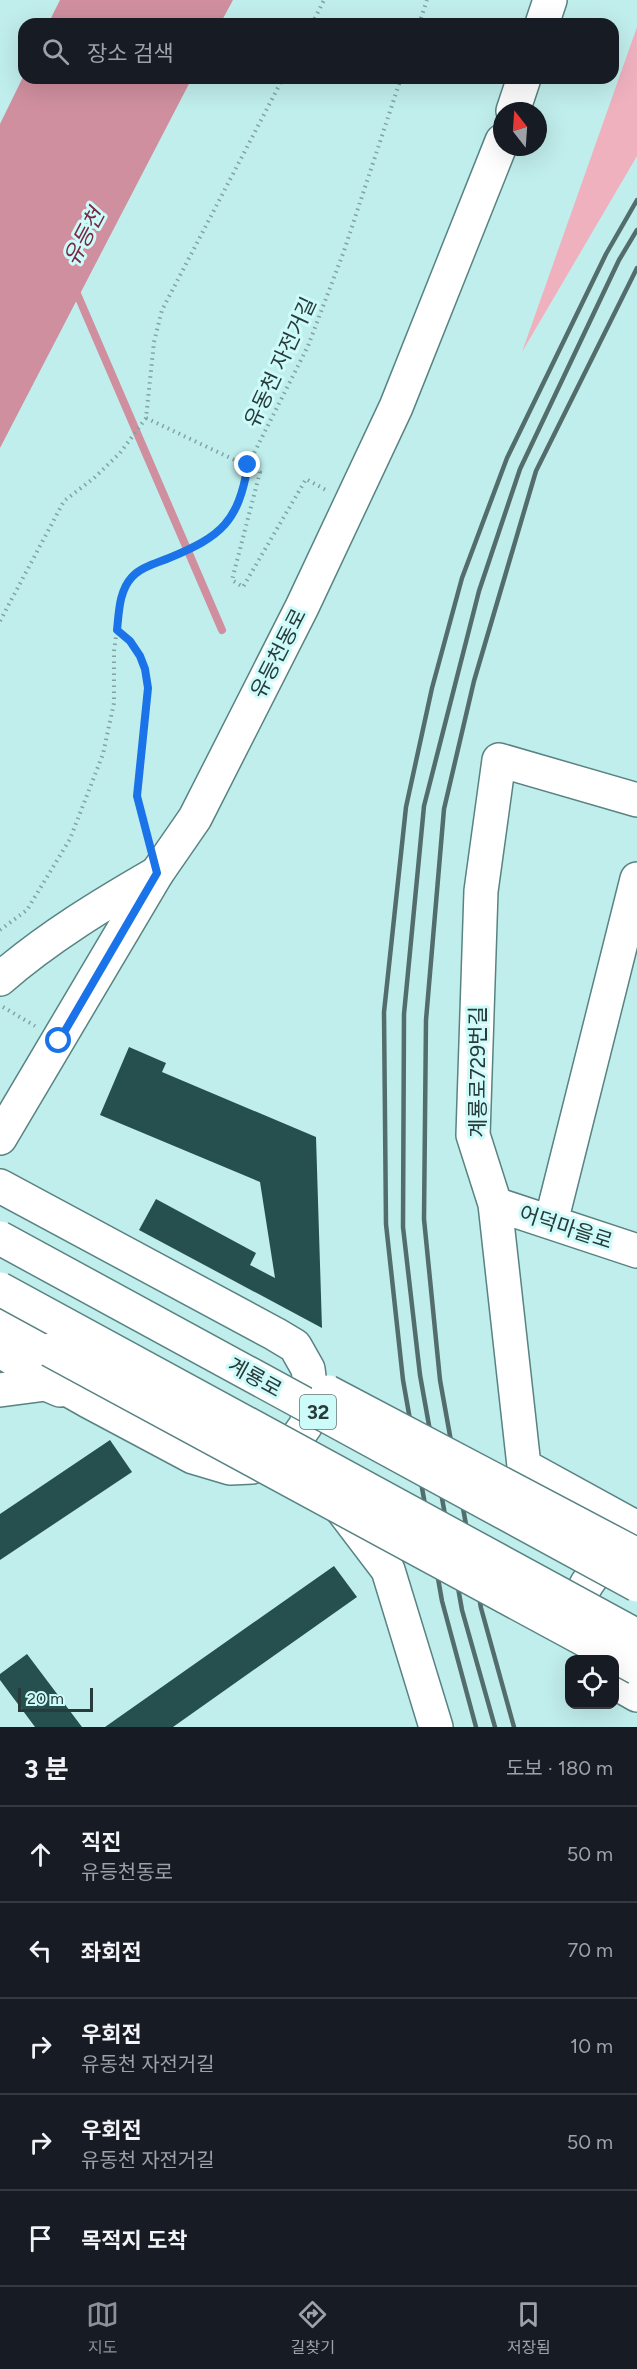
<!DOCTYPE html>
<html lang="ko">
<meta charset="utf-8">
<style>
:root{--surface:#171b24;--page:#20242c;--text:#f1f3f6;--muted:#9ea1a6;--line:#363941;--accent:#8c9099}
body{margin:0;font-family:Figtree,"Noto Sans KR",sans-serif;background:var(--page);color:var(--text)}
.controls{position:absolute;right:18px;bottom:18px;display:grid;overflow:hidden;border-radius:12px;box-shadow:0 6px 24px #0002}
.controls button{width:54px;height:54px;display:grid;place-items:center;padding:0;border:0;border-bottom:2px solid var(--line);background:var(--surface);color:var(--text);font:30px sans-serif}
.compass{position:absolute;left:493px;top:102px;width:54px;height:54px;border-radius:50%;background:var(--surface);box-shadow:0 6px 24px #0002;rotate:343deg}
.scale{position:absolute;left:18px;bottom:15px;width:75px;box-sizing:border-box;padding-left:6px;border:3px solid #283b3a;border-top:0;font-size:16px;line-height:21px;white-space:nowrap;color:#283b3a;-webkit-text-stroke:4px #cdfbfa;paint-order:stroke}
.stop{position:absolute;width:18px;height:18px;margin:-14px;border:4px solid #1a73e8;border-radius:50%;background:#fff}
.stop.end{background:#1a73e8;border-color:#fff;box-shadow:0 2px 6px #0008}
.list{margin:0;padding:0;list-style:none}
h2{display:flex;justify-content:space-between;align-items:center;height:78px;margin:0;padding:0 24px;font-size:26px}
h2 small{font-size:20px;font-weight:400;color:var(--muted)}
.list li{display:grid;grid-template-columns:39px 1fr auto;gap:18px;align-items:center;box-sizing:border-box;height:96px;padding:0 24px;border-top:2px solid var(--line)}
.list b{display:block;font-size:22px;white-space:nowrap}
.list p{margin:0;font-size:20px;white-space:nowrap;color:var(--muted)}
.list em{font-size:20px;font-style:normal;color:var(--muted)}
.icon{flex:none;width:33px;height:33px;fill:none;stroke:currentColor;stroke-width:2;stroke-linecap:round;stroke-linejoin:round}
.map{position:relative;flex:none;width:637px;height:1727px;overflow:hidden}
.search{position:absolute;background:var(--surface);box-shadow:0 6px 24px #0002;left:18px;right:18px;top:18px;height:66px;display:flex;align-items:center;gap:15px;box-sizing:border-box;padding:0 21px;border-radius:18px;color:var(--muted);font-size:22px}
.sheet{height:558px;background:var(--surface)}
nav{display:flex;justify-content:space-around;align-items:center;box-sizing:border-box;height:84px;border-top:2px solid var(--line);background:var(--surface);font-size:16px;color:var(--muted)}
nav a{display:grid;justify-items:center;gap:3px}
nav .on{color:var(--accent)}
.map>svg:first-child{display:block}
</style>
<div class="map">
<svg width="637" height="1727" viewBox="0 0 637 1727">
<rect width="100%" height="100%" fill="#c0eeec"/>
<!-- green -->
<path fill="#f0b1bf" d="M637 27V156L522 352Z"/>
<!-- water -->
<path fill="#cf8f9e" d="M60 0H233L220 24H48Z
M24 75V78H192L0 448V124Z"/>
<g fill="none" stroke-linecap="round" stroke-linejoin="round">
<!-- stream -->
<path stroke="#cf8f9e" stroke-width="8" d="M75 289 222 630"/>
</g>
<!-- building -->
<path fill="#26504f" d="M129 1047 166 1063 162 1072 316 1137 322 1328 139 1230 156 1199 256 1253 250 1265 275 1278 260 1182 100 1115Z
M110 1440 132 1472 0 1560V1514Z
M334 1566 357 1597 173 1727H105Z
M27 1654 82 1727H35L0 1680V1674Z"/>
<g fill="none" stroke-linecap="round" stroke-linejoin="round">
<defs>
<path id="minor" d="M637 800 499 760 481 891 473 1135 495 1204 524 1466 637 1528
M0 979C47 938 103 904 157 873
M495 1204 637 1251
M551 1222 637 879
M337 1503 388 1570 436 1727
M579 1632C569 1597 595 1566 624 1550
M614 1682 637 1695"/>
<path id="major" d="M542 24 550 0
M513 111 524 78
M0 1138 157 873 195 818 302 607 396 407 502 141
M0 1186 275 1334 295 1346 308 1369 312 1401 306 1425 292 1445 273 1459 252 1467 230 1468 193 1457 88 1401 0 1351
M0 1315 50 1350
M0 1390 46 1384 60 1390"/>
</defs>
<!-- minor casing -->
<use href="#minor" stroke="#588382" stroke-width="36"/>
<!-- major casing -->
<use href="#major" stroke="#588382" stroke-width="36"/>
<!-- path -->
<path stroke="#80a3a2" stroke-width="4" stroke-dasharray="1.5 4.5" stroke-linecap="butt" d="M312 24 324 0
M419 24 427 0
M146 418 260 472 232 580 243 587 306 479 326 490
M0 621 64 501 94 478 120 453 146 418 154 342 162 310 283 78
M117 630C172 675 135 737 137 795 138 808 144 823 148 836
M0 930 27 910 70 839 103 754 114 703V651L122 593 132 577 150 565 193 548 215 534 230 519 243 494 248 465 308 346 344 251 401 78
M3 1007 35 1026"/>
<!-- minor -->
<use href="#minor" stroke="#fff" stroke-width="33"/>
<!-- major -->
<use href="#major" stroke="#fff" stroke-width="33"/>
<!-- rail -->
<path stroke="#536d6c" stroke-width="4.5" d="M476 1727 442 1601 403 1380 386 1224 384 1012 406 807 432 688 462 578 507 458 606 254 637 200
M495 1727 462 1610 420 1375 403 1227 404 1014 424 806 479 591 520 469 619 260 637 230
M514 1727 481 1608 440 1380 424 1219 426 1020 444 809 474 681 536 471 637 268"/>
<defs>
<path id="major-bridge" d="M0 1238 637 1585
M0 1289 637 1636
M50 1350 637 1668
M328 1392 637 1555"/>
</defs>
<!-- major-bridge casing -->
<use href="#major-bridge" stroke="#588382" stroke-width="36" stroke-linecap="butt"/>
<!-- major-bridge -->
<use href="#major-bridge" stroke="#fff" stroke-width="33"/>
</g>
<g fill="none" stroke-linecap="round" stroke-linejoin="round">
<!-- route -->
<path stroke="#1a73e8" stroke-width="8" d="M59 1041 157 873 137 796 148 688 145 669 140 656 130 641 117 630C119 612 119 591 132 577 141 567 157 563 169 558 222 536 238 522 248 465"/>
</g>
<g text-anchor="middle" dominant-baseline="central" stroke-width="6" stroke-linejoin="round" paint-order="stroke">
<!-- shield labels -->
<rect fill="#cdfbfa" stroke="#5a7574" stroke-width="1.5" x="300" y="1395" width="36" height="34" rx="4.5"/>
<g font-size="20" font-weight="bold" fill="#283b3a">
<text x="318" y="1412">32</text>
</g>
<!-- street labels -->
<g font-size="21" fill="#283b3a" stroke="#cdfbfa">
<text transform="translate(280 362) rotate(-65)">유동천 자전거길</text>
<text transform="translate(278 653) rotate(-63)">유등천동로</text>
<text transform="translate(477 1072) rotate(-90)">계룡로729번길</text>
<text transform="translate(566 1227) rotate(18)">어덕마을로</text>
<text transform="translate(255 1377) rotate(29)">계룡로</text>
</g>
<!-- water labels -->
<g font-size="22" font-style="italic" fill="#762941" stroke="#cdfbfa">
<text transform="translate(84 237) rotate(-62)">유등천</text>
</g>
</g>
</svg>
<div class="controls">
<button><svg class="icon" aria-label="locate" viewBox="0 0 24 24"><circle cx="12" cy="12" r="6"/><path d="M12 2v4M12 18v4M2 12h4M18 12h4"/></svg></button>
</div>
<svg class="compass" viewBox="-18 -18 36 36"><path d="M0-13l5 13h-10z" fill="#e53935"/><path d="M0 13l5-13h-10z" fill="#9ea1a6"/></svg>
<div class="scale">20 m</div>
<div class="stop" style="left:59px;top:1041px"></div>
<div class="stop end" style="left:248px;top:465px"></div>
<div class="search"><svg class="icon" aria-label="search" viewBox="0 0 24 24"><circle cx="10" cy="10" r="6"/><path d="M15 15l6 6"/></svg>장소 검색</div>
</div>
<section class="sheet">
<h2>3 분<small>도보 · 180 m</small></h2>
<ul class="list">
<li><svg class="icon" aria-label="ahead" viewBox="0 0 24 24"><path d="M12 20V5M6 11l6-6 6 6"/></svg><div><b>직진</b><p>유등천동로</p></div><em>50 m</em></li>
<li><svg class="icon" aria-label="left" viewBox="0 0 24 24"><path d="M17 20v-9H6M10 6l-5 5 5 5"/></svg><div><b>좌회전</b></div><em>70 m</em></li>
<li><svg class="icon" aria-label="right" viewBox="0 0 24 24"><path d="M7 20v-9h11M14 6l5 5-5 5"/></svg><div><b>우회전</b><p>유동천 자전거길</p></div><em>10 m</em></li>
<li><svg class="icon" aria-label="right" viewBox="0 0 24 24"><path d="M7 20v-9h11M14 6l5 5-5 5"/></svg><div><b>우회전</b><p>유동천 자전거길</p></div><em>50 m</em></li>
<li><svg class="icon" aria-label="arrive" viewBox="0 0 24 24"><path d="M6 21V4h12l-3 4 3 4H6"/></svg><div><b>목적지 도착</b></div></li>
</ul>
</section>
<nav>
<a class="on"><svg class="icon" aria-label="map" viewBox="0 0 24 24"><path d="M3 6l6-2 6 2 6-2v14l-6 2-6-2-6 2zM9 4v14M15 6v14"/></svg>지도</a>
<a><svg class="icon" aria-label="directions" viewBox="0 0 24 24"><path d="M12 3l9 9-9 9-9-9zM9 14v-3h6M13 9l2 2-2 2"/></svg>길찾기</a>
<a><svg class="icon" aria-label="saved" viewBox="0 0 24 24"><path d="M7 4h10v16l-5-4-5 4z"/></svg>저장됨</a>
</nav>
